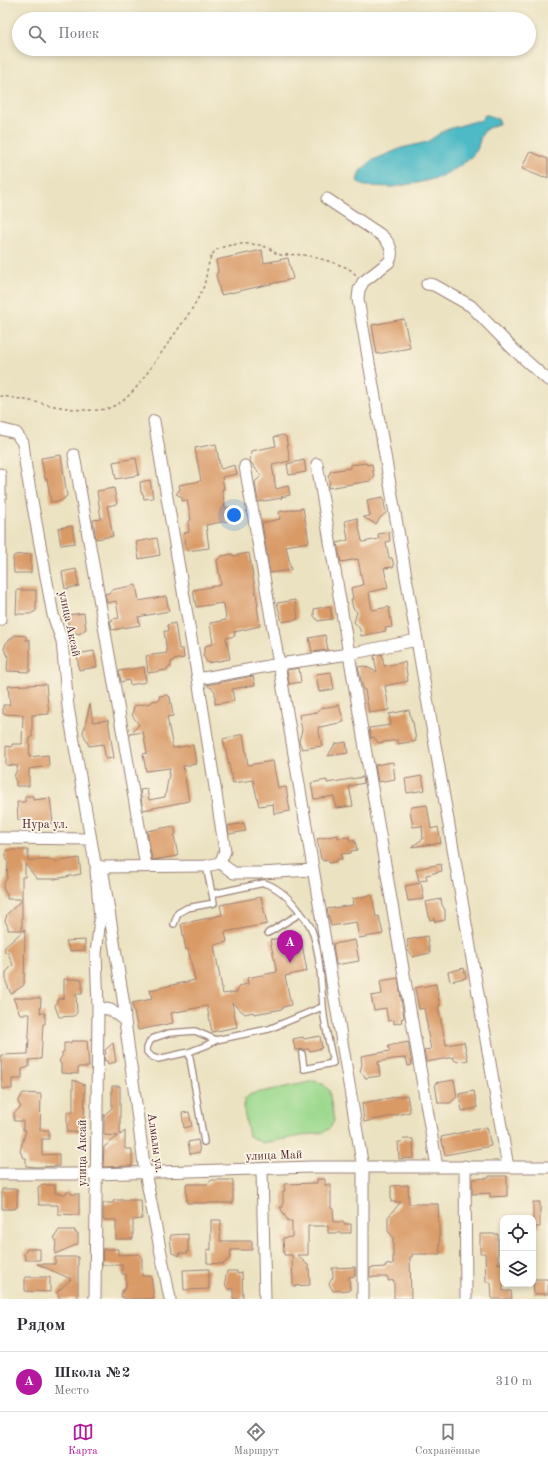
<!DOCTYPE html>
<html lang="ru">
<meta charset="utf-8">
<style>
:root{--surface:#fff;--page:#f7f7f7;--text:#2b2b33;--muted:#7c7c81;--line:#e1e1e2;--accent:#b5179e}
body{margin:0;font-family:"Old Standard TT",serif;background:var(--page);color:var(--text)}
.controls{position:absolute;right:12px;bottom:12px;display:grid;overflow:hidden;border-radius:8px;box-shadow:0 2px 6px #0003}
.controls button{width:36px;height:36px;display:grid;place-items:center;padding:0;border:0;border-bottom:1px solid var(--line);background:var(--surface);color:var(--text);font:20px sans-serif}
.you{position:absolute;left:234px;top:515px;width:14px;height:14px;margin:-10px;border:3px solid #fff;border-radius:50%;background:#1a73e8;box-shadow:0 0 0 6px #1a73e833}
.badge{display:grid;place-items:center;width:26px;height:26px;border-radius:50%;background:var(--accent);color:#fff;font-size:13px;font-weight:700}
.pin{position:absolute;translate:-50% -33px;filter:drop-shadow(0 1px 2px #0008)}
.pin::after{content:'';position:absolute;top:21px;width:14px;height:12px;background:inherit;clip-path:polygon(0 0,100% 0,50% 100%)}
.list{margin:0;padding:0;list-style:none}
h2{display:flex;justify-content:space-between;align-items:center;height:52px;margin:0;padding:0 16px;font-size:17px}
h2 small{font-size:13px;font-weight:400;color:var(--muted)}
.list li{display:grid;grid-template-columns:26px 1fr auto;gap:12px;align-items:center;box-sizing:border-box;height:60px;padding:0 16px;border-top:1px solid var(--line)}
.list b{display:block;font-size:15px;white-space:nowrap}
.list p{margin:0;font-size:13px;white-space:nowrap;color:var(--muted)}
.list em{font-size:13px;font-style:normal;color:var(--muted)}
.icon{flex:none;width:22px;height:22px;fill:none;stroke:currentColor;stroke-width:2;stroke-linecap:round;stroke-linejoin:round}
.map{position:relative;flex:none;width:548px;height:1299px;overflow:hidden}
.search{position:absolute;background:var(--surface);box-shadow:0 2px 6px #0003;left:12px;right:12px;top:12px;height:44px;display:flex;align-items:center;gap:10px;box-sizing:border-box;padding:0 14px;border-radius:22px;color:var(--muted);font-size:15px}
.sheet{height:112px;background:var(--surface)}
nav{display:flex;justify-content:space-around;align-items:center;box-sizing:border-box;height:56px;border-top:1px solid var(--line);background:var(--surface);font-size:11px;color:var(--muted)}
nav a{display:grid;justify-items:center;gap:2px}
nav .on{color:var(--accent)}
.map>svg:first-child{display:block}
</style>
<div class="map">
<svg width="548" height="1299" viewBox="0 0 548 1299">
<rect width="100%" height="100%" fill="#fcf5e5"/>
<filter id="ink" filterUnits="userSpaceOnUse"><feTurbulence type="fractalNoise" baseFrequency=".025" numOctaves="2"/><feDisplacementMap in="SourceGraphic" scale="8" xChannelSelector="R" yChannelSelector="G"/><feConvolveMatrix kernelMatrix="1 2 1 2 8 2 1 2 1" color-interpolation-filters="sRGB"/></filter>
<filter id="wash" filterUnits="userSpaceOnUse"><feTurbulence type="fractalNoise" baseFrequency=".012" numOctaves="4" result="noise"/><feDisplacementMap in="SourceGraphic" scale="16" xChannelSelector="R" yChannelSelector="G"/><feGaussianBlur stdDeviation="0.9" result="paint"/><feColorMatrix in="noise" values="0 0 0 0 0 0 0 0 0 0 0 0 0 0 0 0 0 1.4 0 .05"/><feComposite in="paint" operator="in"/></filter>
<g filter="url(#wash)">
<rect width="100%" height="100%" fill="#ebe2c1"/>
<!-- green -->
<path fill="#9cd98e" stroke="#737c5c" d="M315 1081 323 1084 329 1090 334 1121 330 1128 324 1132 262 1143 249 1136 243 1106 245 1099 251 1094Z"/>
<!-- water -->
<path fill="#4dbac6" stroke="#4c6c78" d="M485 115H488L498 119 500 123 486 129 481 136 477 150 468 160 455 169 437 178 417 183 392 187 364 186 357 181 360 171 373 160 402 148 427 142 445 130 476 121H480Z"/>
<g id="blocks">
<!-- building -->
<path fill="#d99a66" d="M531 152 548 159V178L544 176V178L522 169 528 154Z
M262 250 264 263 288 258 293 279 221 295 216 275 218 272 216 260Z
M404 319 410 348 377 354 372 325Z
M283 435 286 437 290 461 272 465 276 489 288 486 290 495 281 497 282 498 258 502 255 482 261 476 250 461 251 451 276 446 274 437Z
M216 444 220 467 221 469 235 465 237 474 222 477 224 489H222L225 508 229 507 232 520 206 525 209 548 187 551 184 533 189 532 188 522 191 520 187 500 182 501V497L176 494 180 489 179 485 201 481 195 448Z
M61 455 67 496 61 501 51 502 47 479H45L41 458Z
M136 458 139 475 116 479 113 462Z
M304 460 306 472 289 475 287 464Z
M366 463 367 465 372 464 374 478 371 479 370 481 328 488 330 481 328 476 331 471 350 468V465Z
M150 480 153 498 144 499 143 493H141L140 482Z
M114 488 117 504 107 506 113 536 96 539 93 520 101 519 97 491Z
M383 497 386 513 380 518 376 524 363 517 370 516 367 500Z
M303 508 309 542 286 546 291 570 270 573 262 523 280 519 279 512Z
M357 518 362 541 363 542 379 539 378 534 389 532 390 541 386 542 389 558H392L394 567 384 568 388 588 369 592 372 610 389 607 392 627 385 628 386 631 361 636 360 629 354 622 357 612 353 608 351 599H353L351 588 363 585 358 559 341 562 337 543 348 540 345 521Z
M72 526 75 543 61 545 58 528Z
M157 538 160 555 139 559 136 542Z
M249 553 258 606H257L260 626 234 632 235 636 226 638 230 659 208 663 203 656 205 646 213 644 210 623 226 620 224 604 223 603 196 607 193 590 221 585 217 560 222 556 233 554V556Z
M31 554V573H14L13 557 15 555Z
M76 569 79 586 65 589 62 572Z
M136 585 139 601 166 596 169 611 138 617 140 625 112 630 110 621H112V619L119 618 116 601 107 603 105 594 111 592V590Z
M17 590H36V611L30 614H16Z
M295 600 298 619 282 622 277 603Z
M330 606 332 619 318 621 314 616V609Z
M84 613 86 629 79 634 73 632 69 633 67 615Z
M175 623 179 649H183L184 658 173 660V661L171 662V667L167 668 168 670 148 673 146 656 167 653 164 631H168L167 625Z
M15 635 26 636V640H30V672L7 671 8 656 4 649 6 643Z
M325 635 328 650 312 652 309 638Z
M94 651 97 667 79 670 77 654Z
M382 654 384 666 405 662 408 681 385 686 389 710 369 713 365 690 363 689 358 667 364 666 377 672 374 656Z
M144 667 146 682 130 685 129 680 121 682 119 671Z
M299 668 301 682 289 684 287 670Z
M331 672 334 689 319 692 316 674Z
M253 676 255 685 232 689 234 701 215 704V691L207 685Z
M46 684 49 714 32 715V737H30L29 757 48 755 49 766 29 769V786H16V782L14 777 18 766 6 765V746L12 747V744H22L23 715 3 714V705H10L8 686Z
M167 695 170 697 173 716 167 717 173 748 193 745 196 764 183 766 189 801 143 810 140 790 147 789 149 800 165 797 170 768 146 771 143 754 147 753 143 732 130 734 139 725 132 715 134 706 151 703 152 701 160 700 159 696Z
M90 704 93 722 108 720 114 758 106 759 103 744 89 746 83 733Z
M339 705 344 722 320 727H318L322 746 302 749 299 741 302 730 299 715 318 712 321 708Z
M409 710 412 722H413L416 741 398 744V740L378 743 374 737 371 738 369 728 391 725 389 714Z
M243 734 248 765 273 761 278 788 286 787 290 811 274 814 273 804 259 806 253 780 233 783 223 739Z
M346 742 348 753 328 756 335 744Z
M393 762 395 779 378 782 375 765Z
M422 776 425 790 407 793 405 779Z
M363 777 364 783 349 786 353 806 336 808 334 796 314 799 311 783 327 780V783Z
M25 796H33V800L50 798 53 823 34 825 33 820H18L17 802H25Z
M427 805 431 829 438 827 441 843 411 847 423 839 422 826 413 827 410 810 412 807Z
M244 823 246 831 229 834 228 826Z
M174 826 176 834 174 835 178 856 152 860 147 831Z
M338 835V838L349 837 350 841H355L357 850 351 851V853L341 854 342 859H337V861L329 863V860L324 861 321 859 317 839Z
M6 850H28V860H55V862L79 858 81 874 55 879H37L25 864V877H22V899H7V895L3 888 5 881 7 879 8 862 6 860Z
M441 864 442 871 426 875 427 880 419 881 416 869Z
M421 883 424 899 408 901 405 886Z
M372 895 376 917 379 916 383 934 359 938 356 922 331 926 327 909 353 905 352 899Z
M261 897 267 924 225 932 227 942 214 945 223 994 237 992 239 986 248 984 247 978 277 972 270 940 300 934 307 971 285 976 291 1005 283 1007V1009L254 1014 253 1012 245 1014 232 1003 237 1027 212 1032 207 1006 171 1013 173 1023 138 1030 132 1003 152 999 150 990 195 980 188 949 186 950 181 924 222 915 220 905Z
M441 899 442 905 445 910V920L435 922 434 919 430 920 426 902Z
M22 900V930H8V927L5 921 7 914Z
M25 929 24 985 11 994 6 982V972L13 965 8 953 4 952 5 947Z
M427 936 430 953 412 957 411 953 407 950 408 944 407 940Z
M85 940V950L70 951 66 941Z
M355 940 359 961 336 965 333 944Z
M464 968 466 978 450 981 448 972Z
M398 978 404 1018 401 1019 402 1022 394 1024V1020L388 1021 386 1008 374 1010 371 996 382 994 380 981Z
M64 979H82V994H76L77 1013 74 1016 59 1017 55 1006 58 999 64 998Z
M436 984 440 1006H438L446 1045 464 1042 468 1060 458 1062 454 1060V1057L426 1062 424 1050 431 1049 427 1030H428L424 1008 419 1009 415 988Z
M13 998H41L40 1013H45V1024H43L41 1059 29 1060V1067L22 1069V1079H12V1089H2L1 1055 28 1054 30 1014H20Z
M320 1036 322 1048 310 1051 308 1049 295 1050 293 1039 303 1037 304 1039Z
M71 1041H87L89 1067H78V1074L61 1073V1064L59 1061 62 1056V1052H64V1043H71Z
M408 1042 412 1065 408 1066 406 1058 393 1059 378 1062 380 1076 365 1078V1076L360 1072 362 1064 361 1056 390 1051 388 1046Z
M113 1043 116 1062 108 1064 107 1061H105L104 1056 105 1054H106L105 1050Z
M73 1080 85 1085 84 1132H67V1112H73Z
M454 1080 457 1097 450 1103H438L435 1083Z
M112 1086H120V1135L125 1131V1149H132V1166L103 1167 104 1147 118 1136 104 1135V1115L112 1108Z
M474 1091 477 1108 462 1111 459 1094Z
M23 1093 41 1094 40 1130H49V1139H42V1155L59 1154V1166L36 1167 26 1166V1158H23L20 1151 26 1130H23V1121H14V1113L21 1107 18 1102Z
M407 1095 410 1112 364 1122 362 1103Z
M189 1112 192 1126 184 1128 182 1113Z
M487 1127 491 1146 445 1155 441 1137Z
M404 1139H413L414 1158 399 1159 398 1142H401Z
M198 1140 200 1152 190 1154 188 1142Z
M489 1176H507V1196L490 1197V1193L472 1194V1179L489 1178Z
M317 1179H325V1185H331V1208L333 1209 334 1222H344V1224H351V1233H328V1226H308V1255H297L309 1266 310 1285 293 1286 292 1255H284L283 1238 292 1237V1221H288L280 1207H283V1191H285L284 1184 317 1183Z
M212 1180H233V1203H187L186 1184H207Z
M43 1185H55V1193L65 1194 68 1191 72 1194H79V1215L58 1214V1205H39L38 1187Z
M408 1185 409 1204H438L440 1254H412V1257H410L411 1299H394V1280L388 1281V1277H370V1268L386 1267V1265L393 1264V1237L388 1231V1217L401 1202H391V1186Z
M2 1189H17V1207L14 1209H2Z
M114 1200H141L142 1219 133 1220V1239H116V1220H103V1203H113Z
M533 1202H540V1227H533Z
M211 1220H221L220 1241H252V1250H231L230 1258 223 1264 207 1263V1249L211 1250Z
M59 1230H75V1233H78V1244L55 1254 56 1240 54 1238Z
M188 1234V1253H179L180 1256 172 1253 170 1238 171 1235Z
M480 1234H498V1264L503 1263V1291H511L512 1299H492L491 1282H486L485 1253H480Z
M27 1249H40V1260H26L24 1254Z
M103 1249H118V1255L139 1254 142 1258V1276H151L154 1299H124V1297H121L122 1291 126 1288V1274H122V1265H102Z
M55 1257H78V1299H60L57 1292 71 1279 37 1264H55Z
M355 1267V1276L349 1277 350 1290 333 1291 329 1284 333 1277 332 1268Z
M209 1269V1289L184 1290 183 1270Z
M227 1271H237V1274L242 1273 243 1299H233V1289H228L226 1286 225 1281Z
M25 1277H50V1292L25 1291Z
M533 1279H548V1294H534Z"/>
</g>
</g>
<g filter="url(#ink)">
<use href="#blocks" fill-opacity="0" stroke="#9a8076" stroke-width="1"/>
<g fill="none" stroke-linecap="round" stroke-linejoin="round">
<defs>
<path id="service" d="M212 894 264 883C278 887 288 897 297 908 301 914 308 921 311 928 320 951 321 982 323 1006 324 1025 330 1045 333 1063L304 1069 302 1054
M174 924 178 913 187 908 214 903 206 866
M268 933 301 913
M216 1040 195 1031 169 1033 154 1038 150 1041 147 1048V1052L152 1057 158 1059 189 1052 207 1045 216 1040 269 1029 322 1007
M189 1052 204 1142"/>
<path id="minor" d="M327 199 381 235C389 242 395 252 389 262L363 282 359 290 358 299 508 1167
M427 284 434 285 471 306 514 350 548 380
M0 429 16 433 23 443 26 468 53 615 62 641 68 707 95 863 97 865 96 870 100 919 96 954 98 1007 95 1299
M74 455 146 866
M245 466 279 664 349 654 317 464
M0 474V620
M417 640 349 654 437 1167
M198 679 279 664 363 1168V1299
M0 838 90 839
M220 863 234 873H260L313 870
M97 865 102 867 206 866 220 863 225 851 198 679 154 421
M102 867 124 1005 125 1021 145 1172 170 1299
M98 1007 111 1010 125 1021
M465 1166 466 1299
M262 1170 265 1299
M0 1174H96L312 1167H548"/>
</defs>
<!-- service casing -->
<use href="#service" stroke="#9a8076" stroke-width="8"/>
<!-- minor casing -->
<use href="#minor" stroke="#9a8076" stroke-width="13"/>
<!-- path -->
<path stroke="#9a8076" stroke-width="1.5" stroke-dasharray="3 3" stroke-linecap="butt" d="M0 396C30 398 87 419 114 406 135 396 148 370 162 352 176 331 193 311 203 288 208 277 206 253 220 248 234 243 255 242 268 248 273 250 275 254 281 255 288 255 296 254 303 255 310 255 343 265 349 269 351 270 354 273 356 275"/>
<!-- service -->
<use href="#service" stroke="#fff" stroke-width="5.5"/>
<!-- minor -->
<use href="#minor" stroke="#fff" stroke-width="11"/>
</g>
</g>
<g text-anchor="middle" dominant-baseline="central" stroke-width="3.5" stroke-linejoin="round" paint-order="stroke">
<!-- street labels -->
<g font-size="12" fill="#4a1f2b" stroke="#fcf5e5">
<text transform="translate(69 624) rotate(78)">улица Аксай</text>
<text x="45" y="825">Нура ул.</text>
<text transform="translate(155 1143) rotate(82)">Алмалы ул.</text>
<text transform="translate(83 1153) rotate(-90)">улица Аксай</text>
<text transform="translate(274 1156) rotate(-2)">улица Май</text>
</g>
</g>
</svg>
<div class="controls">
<button><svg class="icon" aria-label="locate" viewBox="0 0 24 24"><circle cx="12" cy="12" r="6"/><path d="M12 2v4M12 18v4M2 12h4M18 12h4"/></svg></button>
<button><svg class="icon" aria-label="layers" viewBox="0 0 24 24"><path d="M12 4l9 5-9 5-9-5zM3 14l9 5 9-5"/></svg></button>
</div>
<div class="you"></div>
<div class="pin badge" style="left:290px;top:963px">A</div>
<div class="search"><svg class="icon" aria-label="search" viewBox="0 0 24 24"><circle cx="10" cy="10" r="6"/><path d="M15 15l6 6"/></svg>Поиск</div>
</div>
<section class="sheet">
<h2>Рядом<small></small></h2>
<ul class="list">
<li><span class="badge">A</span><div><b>Школа №2</b><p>Место</p></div><em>310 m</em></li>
</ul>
</section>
<nav>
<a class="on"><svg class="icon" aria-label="map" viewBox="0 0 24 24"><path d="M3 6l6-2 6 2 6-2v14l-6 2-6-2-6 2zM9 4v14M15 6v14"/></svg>Карта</a>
<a><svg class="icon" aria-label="directions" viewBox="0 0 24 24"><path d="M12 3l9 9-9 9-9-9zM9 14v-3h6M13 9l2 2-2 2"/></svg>Маршрут</a>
<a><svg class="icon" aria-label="saved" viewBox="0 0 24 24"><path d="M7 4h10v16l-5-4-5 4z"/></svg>Сохранённые</a>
</nav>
